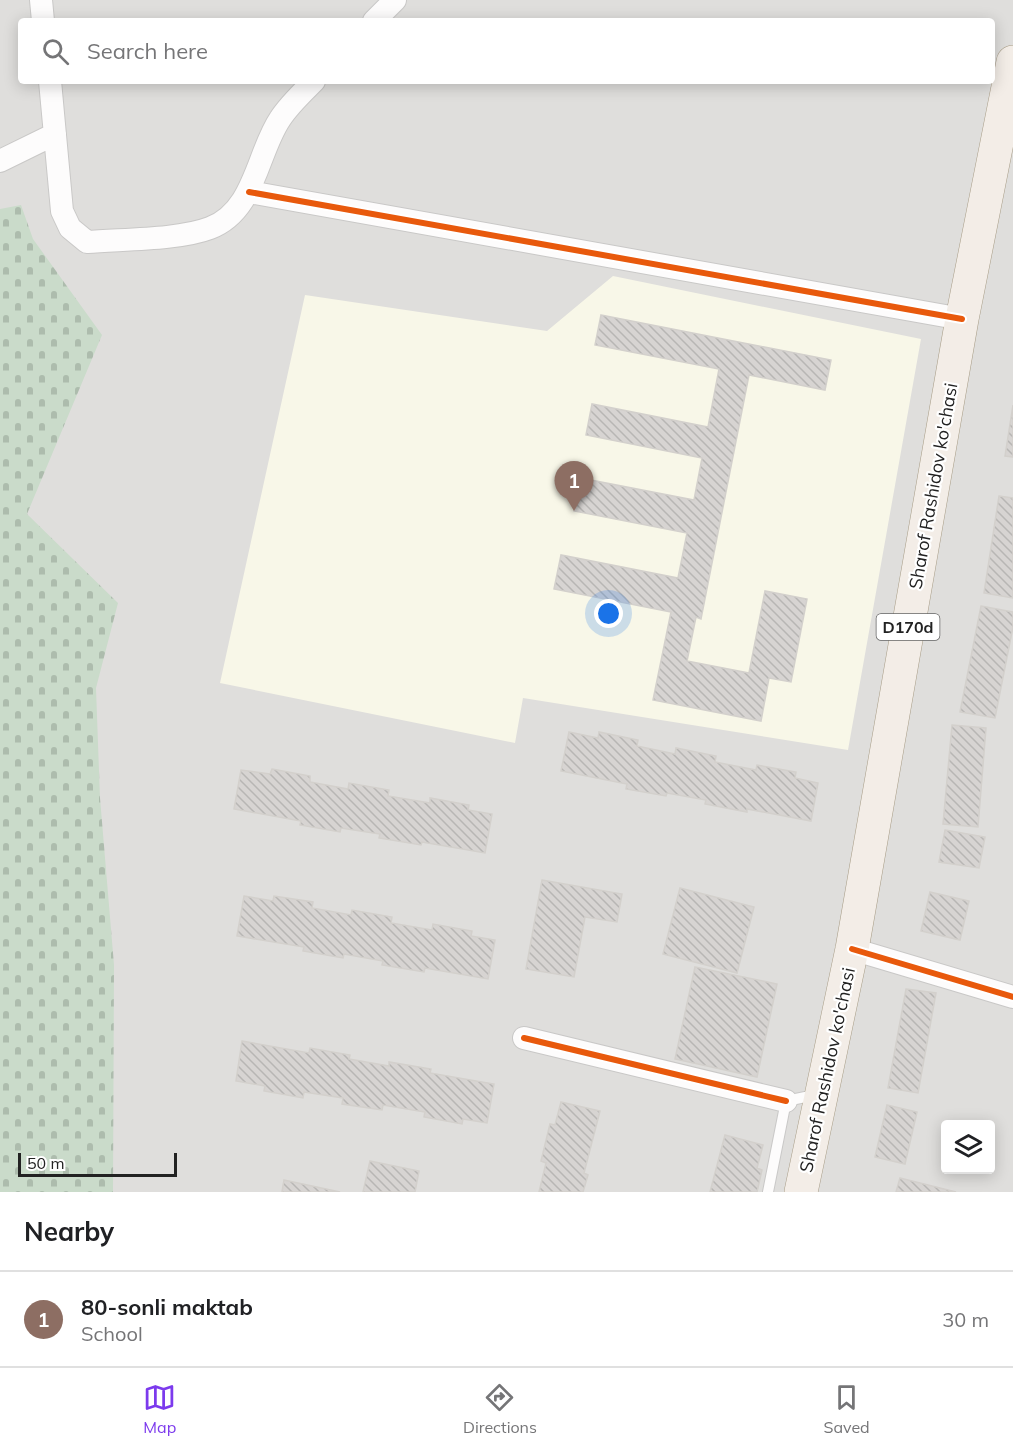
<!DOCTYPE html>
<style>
:root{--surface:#fff;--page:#f6f6f6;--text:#202124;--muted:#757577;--line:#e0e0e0;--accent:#7c3aed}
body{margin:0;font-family:Mulish,sans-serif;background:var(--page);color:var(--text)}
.controls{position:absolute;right:18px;bottom:18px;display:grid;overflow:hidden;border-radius:6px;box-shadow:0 3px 15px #0003}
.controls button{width:54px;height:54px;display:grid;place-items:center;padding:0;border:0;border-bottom:2px solid var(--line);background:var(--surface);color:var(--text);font:30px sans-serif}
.scale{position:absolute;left:18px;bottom:15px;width:159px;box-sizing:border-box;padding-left:6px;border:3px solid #222;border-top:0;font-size:16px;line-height:21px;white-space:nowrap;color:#222;-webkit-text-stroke:4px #fff;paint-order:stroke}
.you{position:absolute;left:609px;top:614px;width:21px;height:21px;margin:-15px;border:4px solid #fff;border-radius:50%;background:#1a73e8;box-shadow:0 0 0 9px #1a73e833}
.badge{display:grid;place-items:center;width:39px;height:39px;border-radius:50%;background:var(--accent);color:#fff;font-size:20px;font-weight:700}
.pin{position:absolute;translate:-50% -50px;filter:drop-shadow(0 2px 3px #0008)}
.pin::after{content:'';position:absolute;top:32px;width:21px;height:18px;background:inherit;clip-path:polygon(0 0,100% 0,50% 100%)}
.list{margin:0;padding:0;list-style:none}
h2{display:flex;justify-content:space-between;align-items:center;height:78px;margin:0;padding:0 24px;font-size:26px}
h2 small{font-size:20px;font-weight:400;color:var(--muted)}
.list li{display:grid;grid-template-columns:39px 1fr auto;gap:18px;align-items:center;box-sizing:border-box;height:96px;padding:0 24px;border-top:2px solid var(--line)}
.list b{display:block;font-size:22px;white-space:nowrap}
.list p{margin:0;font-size:20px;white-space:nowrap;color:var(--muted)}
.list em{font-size:20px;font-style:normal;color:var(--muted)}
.icon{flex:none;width:33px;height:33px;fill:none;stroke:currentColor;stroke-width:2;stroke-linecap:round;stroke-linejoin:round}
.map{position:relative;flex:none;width:1013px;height:1192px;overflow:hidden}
.search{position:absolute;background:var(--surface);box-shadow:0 3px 15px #0003;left:18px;right:18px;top:18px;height:66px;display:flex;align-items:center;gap:15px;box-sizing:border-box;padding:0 21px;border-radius:6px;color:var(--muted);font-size:22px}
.sheet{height:174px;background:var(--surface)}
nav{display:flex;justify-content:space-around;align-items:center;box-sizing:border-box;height:84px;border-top:2px solid var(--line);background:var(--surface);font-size:16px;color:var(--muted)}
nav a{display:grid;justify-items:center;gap:3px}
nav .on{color:var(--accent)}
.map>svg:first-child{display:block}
</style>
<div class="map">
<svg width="1013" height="1192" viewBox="0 0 1013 1192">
<defs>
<pattern id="cemetery-stones" width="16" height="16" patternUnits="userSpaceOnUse" patternTransform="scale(1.5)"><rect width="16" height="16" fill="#cadbca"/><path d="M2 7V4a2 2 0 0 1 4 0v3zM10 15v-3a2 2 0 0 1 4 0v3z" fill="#adbcad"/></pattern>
<pattern id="building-back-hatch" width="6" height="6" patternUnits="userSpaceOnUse" patternTransform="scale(1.5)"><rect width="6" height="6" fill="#d7d4d2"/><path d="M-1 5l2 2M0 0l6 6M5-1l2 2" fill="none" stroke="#b8b6b4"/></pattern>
</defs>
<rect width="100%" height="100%" fill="#f0eeeb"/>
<!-- residential -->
<path fill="#dfdedc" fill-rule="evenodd" d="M0 0H1013V1192H0ZM21 21H992V81H21ZM946 1124H990V1170H946Z"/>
<!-- education -->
<path fill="#f8f7e8" d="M613 276 921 339 848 750 523 698 515 743 220 683 305 295 547 331Z"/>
<!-- cemetery -->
<path fill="url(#cemetery-stones)" d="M21 205 33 239 102 335 27 514 118 603 96 688 100 798 114 965 113 1192H0V209Z"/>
<!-- building -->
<path fill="url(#building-back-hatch)" stroke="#d3d0cc" stroke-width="1.5" d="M601 315 831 360 825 390 749 375 701 619 696 617 687 661 749 673 765 591 807 599 791 682 769 678 761 721 653 700 671 612 554 589 561 555 678 578 687 533 574 511 580 478 694 500 702 458 586 435 592 404 708 427 719 369 595 345Z
M1013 405V457L1005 456Z
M999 496 1013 498V598L984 593Z
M981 606 1013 612V627L995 718 960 712Z
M952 725 986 728 978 827 943 824Z
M569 732 598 738 599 732 638 740 637 746 675 754 676 748 716 756 715 762 756 770 757 765 796 772 795 778 818 783 811 821 747 809V812L705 804 706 800 667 793 666 796 626 789 627 784 561 771Z
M272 769 310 776V782L348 789 349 783 389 790 388 796 430 803V798L469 805 468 810 492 814 485 853 422 842 421 845 379 838 380 834 341 828 340 832 300 825 301 821 234 809 241 770 270 774Z
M945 830 985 837 979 868 939 862Z
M542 880 622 894 617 922 585 917 574 977 526 969Z
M680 888 754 907 737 973 663 954Z
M930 892 969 901 960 940 921 931Z
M244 896 273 901 274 896 313 902 312 908 351 915 352 910 392 917 391 923 432 930 433 924 472 931 471 936 495 940 488 979 425 968 424 972 382 965 383 961 344 954 343 958 303 951 304 947 237 936Z
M695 967 777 984 757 1077 675 1059Z
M906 989 936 993 918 1093 888 1088Z
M242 1041 309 1053 310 1048 350 1055 349 1059 389 1066V1062L431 1069 430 1073 494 1084 487 1123 463 1119 462 1124 424 1117 425 1112 383 1105 382 1110 342 1104 343 1098 304 1092 303 1098 264 1091 265 1086 236 1081Z
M561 1102 600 1111 584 1173 588 1175 583 1192H539L546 1163 541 1161 550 1124 555 1125Z
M887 1105 917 1112 905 1164 875 1157Z
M725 1135 763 1145 757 1168 762 1170 757 1192H710Z
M370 1161 419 1171 415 1192H363Z
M900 1178 956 1192H896Z
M284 1180 340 1192H282Z"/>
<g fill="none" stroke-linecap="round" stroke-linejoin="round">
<defs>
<path id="lane" d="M768 1192 786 1101 815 1095"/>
<path id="street" d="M41 0 43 21
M374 21 395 0
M50 81 62 211 70 228 87 242C122 239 179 240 210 228 255 211 257 153 280 119 289 105 302 93 314 81
M0 161 55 134
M249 192 962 319
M852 949 1013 997
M524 1038 786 1101"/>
<path id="primary" d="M801 1192 852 949 962 319 1013 62"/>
</defs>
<!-- lane casing -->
<use href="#lane" stroke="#c9c8c7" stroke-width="12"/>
<!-- street casing -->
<use href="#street" stroke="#c9c8c7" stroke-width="24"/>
<!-- primary casing -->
<use href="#primary" stroke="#a79c86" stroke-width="34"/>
<!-- lane -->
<use href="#lane" stroke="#fdfcfc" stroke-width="10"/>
<!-- street -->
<use href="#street" stroke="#fdfcfc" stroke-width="22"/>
<!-- primary -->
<use href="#primary" stroke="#f3ede7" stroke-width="33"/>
<defs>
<path id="cycleway" d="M249 192 962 319
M852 949 1013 997
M524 1038 786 1101"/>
</defs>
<!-- cycleway casing -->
<use href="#cycleway" stroke="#fff" stroke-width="10"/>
<!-- cycleway -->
<use href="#cycleway" stroke="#e8590c" stroke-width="6"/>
</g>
<g text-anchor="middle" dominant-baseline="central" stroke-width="4.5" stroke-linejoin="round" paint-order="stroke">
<!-- shield labels -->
<rect fill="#fff" stroke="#646464" stroke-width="1.5" x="876.5" y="614" width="63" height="26" rx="4.5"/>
<g font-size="16" font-weight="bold" fill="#222">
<text x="908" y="627">D170d</text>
</g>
<!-- street labels -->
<g font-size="18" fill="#222" stroke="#fff">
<text transform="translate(933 486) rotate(-80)">Sharof Rashidov ko'chasi</text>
<text transform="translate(827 1070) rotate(-78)">Sharof Rashidov ko'chasi</text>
</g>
</g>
</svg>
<div class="controls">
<button><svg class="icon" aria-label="layers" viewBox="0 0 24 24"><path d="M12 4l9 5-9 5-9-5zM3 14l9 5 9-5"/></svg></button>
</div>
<div class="scale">50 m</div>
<div class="you"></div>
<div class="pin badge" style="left:574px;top:511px;background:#8d6e63">1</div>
<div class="search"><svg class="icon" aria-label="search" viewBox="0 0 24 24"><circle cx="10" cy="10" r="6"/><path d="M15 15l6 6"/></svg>Search here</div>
</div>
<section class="sheet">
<h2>Nearby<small></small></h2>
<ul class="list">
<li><span class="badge" style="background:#8d6e63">1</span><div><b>80-sonli maktab</b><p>School</p></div><em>30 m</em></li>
</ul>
</section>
<nav>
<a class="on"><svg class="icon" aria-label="map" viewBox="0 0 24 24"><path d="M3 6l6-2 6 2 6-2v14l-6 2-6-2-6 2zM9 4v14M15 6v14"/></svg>Map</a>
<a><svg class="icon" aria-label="directions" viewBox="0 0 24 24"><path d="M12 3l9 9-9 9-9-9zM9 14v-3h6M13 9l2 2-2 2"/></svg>Directions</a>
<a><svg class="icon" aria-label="saved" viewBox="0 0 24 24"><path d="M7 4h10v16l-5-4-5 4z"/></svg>Saved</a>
</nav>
